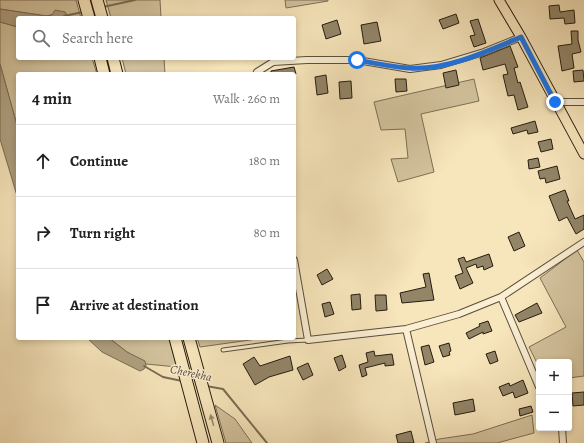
<!DOCTYPE html>
<meta charset="utf-8">
<style>
:root{--surface:#fff;--page:#f2f2f2;--text:#202124;--muted:#757577;--line:#e0e0e0}
body{margin:0;font-family:Alegreya,serif;background:var(--page);color:var(--text)}
.controls{position:absolute;right:12px;bottom:12px;display:grid;overflow:hidden;border-radius:4px;box-shadow:0 2px 6px #0003}
.controls button{width:36px;height:36px;display:grid;place-items:center;padding:0;border:0;border-bottom:1px solid var(--line);background:var(--surface);color:var(--text);font:20px sans-serif}
.stop{position:absolute;width:12px;height:12px;margin:-9px;border:3px solid #1a73e8;border-radius:50%;background:#fff}
.stop.end{background:#1a73e8;border-color:#fff;box-shadow:0 1px 4px #0008}
.list{margin:0;padding:0;list-style:none}
h2{display:flex;justify-content:space-between;align-items:center;height:52px;margin:0;padding:0 16px;font-size:17px}
h2 small{font-size:13px;font-weight:400;color:var(--muted)}
.list li{display:grid;grid-template-columns:26px 1fr auto;gap:12px;align-items:center;box-sizing:border-box;height:72px;padding:0 16px;border-top:1px solid var(--line)}
.list b{display:block;font-size:15px;white-space:nowrap}
.list em{font-size:13px;font-style:normal;color:var(--muted)}
.icon{flex:none;width:22px;height:22px;fill:none;stroke:currentColor;stroke-width:2;stroke-linecap:round;stroke-linejoin:round}
.map{position:relative;flex:none;width:584px;height:443px;overflow:hidden}
.search{position:absolute;background:var(--surface);box-shadow:0 2px 6px #0003;left:16px;top:16px;width:280px;height:44px;display:flex;align-items:center;gap:10px;box-sizing:border-box;padding:0 14px;border-radius:4px;color:var(--muted);font-size:15px}
.panel{position:absolute;background:var(--surface);box-shadow:0 2px 6px #0003;left:16px;top:72px;width:280px;height:268px;border-radius:4px}
.map>svg:first-child{display:block}
</style>
<div class="map">
<svg width="584" height="443" viewBox="0 0 584 443">
<rect width="100%" height="100%" fill="#f7e5bb"/>
<filter id="stains"><feTurbulence type="fractalNoise" baseFrequency=".005" numOctaves="4"/><feColorMatrix values="0 0 0 0 .2 0 0 0 0 .09 0 0 0 0 .02 0 0 0 .5 -.17"/></filter>
<radialGradient id="worn" r=".72"><stop offset=".6" stop-color="#630" stop-opacity="0"/><stop offset="1" stop-color="#630" stop-opacity=".3"/></radialGradient>
<!-- green -->
<path fill="#d3c39e" stroke="#7c7056" d="M0 0H76L81 18H68L65 12 46 16 0 9Z
M106 0H160L161 18H111Z
M285 0H328V1L286 8Z
M0 22 18 27V58H92L97 74H18V129L0 64Z
M122 58H164L165 74H126Z
M474 79 479 101 421 114 434 172 398 182 391 159 408 158 405 129 381 130 374 102Z
M577 250 584 262V376L569 378V362H539V367L529 347 566 327 540 278Z
M109 338H169L177 367 146 364 127 352Z
M197 338H257V339L200 347Z
M215 405 235 419 252 443H226Z
M532 415 534 433 497 443H425L439 439 473 434Z"/>
<!-- water -->
<path fill="#b0a181" stroke="#786c53" d="M0 9 46 16 52 15 55 10 65 12 68 18H18V27L0 22Z
M0 64 18 129V199L0 139Z
M87 338H109L127 352 145 361 146 366 144 369 140 371 102 352Z"/>
<g fill="none" stroke-linecap="round" stroke-linejoin="round">
<!-- stream -->
<path stroke="#786c53" stroke-width="2" d="M103 7 135 0
M64 16 83 12
M144 366 163 377 182 381
M206 386 223 389 267 443"/>
</g>
<!-- building -->
<path fill="#928568" stroke="#251c0f" d="M559 5 560 12 574 10 575 23 565 24 564 18 550 19 549 6Z
M456 14 459 23 443 29 439 20Z
M478 19 486 43 474 47 470 36 475 35 470 21Z
M337 20 341 34 326 39 322 25Z
M377 22 381 41 364 44 361 25Z
M571 31H578V40L581 52 572 54 574 68 562 71 558 46 572 44Z
M510 46 518 67 514 68 518 83 520 82 528 107 518 110 514 95 508 96 503 75 508 74 505 64 483 70 480 58Z
M294 67 296 74H271V71Z
M456 70 459 85 446 88 443 73Z
M583 70 584 81 574 82 573 71Z
M326 75 328 93 317 95 315 77Z
M395 79H406L407 91 396 92Z
M351 81 352 98 340 99 339 82Z
M535 121 538 132 528 134 527 130 513 134 511 128Z
M551 139 553 149 541 152 538 142Z
M538 158 540 167 529 169 528 160Z
M557 166 560 179 546 183 545 178 540 179 538 171Z
M565 190 569 201H567L575 219 584 215V229L576 234 567 217 559 221 549 196Z
M519 232 525 246 514 251 508 237Z
M489 254 493 266 484 270 483 266 477 268 476 264 466 268 473 283 460 289 455 276 463 273 458 259 464 257 466 262Z
M327 269 333 279 322 285 317 275Z
M429 273 434 300 402 303 400 293 426 287 423 274Z
M360 294 361 309 352 310 351 295Z
M375 295H386L387 310 376 311Z
M330 302 334 314 325 317 322 304Z
M537 303 542 313 519 322 515 315Z
M488 321 492 331 483 334V332L469 339 466 333 480 326 479 324Z
M449 343 451 351 449 352 450 355 443 357 439 346Z
M429 345 434 362 425 365 421 347Z
M374 351 375 356 392 354 394 365 385 366V363L365 368 367 375 362 377 359 365 368 362 366 353Z
M495 351 498 361 490 364 486 354Z
M342 355 346 367 339 371 334 358Z
M290 356 293 370 269 377 255 385 243 364 254 357 260 366Z
M308 363 313 375 303 380 297 368Z
M523 380 528 393 515 398 513 392 503 396 499 387 509 383 510 386Z
M584 392V405L573 406 572 393Z
M473 399 475 411 455 415 453 403Z
M531 406 533 412 520 416 519 409Z
M411 431 414 443H398L396 435Z"/>
<g fill="none" stroke-linecap="round" stroke-linejoin="round">
<defs>
<path id="lane" d="M223 350 288 341 308 340"/>
<path id="street" d="M258 74 257 72 273 62 307 60H357L410 69 441 65 484 52 521 37
M555 102H584
M294 260 308 340 406 329 459 314 501 297 584 242
M501 297 539 387
M406 329 433 443
M562 428 563 443"/>
<path id="primary" d="M499 0 521 37 584 154"/>
<path id="highway" d="M84 0 89 18
M97 0 102 18
M100 58 104 74
M113 58 117 74
M175 338 203 443
M189 338 218 443"/>
</defs>
<!-- lane casing -->
<use href="#lane" stroke="#5a4e3a" stroke-width="5"/>
<!-- street casing -->
<use href="#street" stroke="#5a4e3a" stroke-width="8"/>
<!-- primary casing -->
<use href="#primary" stroke="#251c0f" stroke-width="11"/>
<!-- highway casing -->
<use href="#highway" stroke="#251c0f" stroke-width="13"/>
<!-- lane -->
<use href="#lane" stroke="#faeed3" stroke-width="3"/>
<!-- street -->
<use href="#street" stroke="#faeed3" stroke-width="6"/>
<!-- primary -->
<use href="#primary" stroke="#f7e5bb" stroke-width="9"/>
<!-- highway -->
<use href="#highway" stroke="#f7e5bb" stroke-width="11"/>
</g>
<!-- one-way arrows -->
<defs><path id="oneway-solid" d="M-6-.8H1V-3.2L6.5 0L1 3.2V.8H-6Z"/></defs>
<use fill="#988b6e" href="#oneway-solid" transform="translate(212 420) rotate(-106)"/>
<g fill="none" stroke-linecap="round" stroke-linejoin="round">
<!-- route -->
<path stroke="#1a73e8" stroke-width="5" d="M357 60C374 63 392 67 409 68 445 71 488 51 521 37L555 102"/>
</g>
<g text-anchor="middle" dominant-baseline="central" stroke-width="3" stroke-linejoin="round" paint-order="stroke">
<!-- water labels -->
<g font-size="12" font-style="italic" fill="#5d513d" stroke="#faeed3">
<text transform="translate(191 373) rotate(12)">Cherekha</text>
</g>
</g>
<rect width="100%" height="100%" filter="url(#stains)"/>
<rect width="100%" height="100%" fill="url(#worn)"/>
</svg>
<div class="controls">
<button>+</button>
<button>−</button>
</div>
<div class="stop" style="left:357px;top:60px"></div>
<div class="stop end" style="left:555px;top:102px"></div>
<div class="search"><svg class="icon" aria-label="search" viewBox="0 0 24 24"><circle cx="10" cy="10" r="6"/><path d="M15 15l6 6"/></svg>Search here</div>
<section class="panel">
<h2>4 min<small>Walk · 260 m</small></h2>
<ul class="list">
<li><svg class="icon" aria-label="ahead" viewBox="0 0 24 24"><path d="M12 20V5M6 11l6-6 6 6"/></svg><div><b>Continue</b></div><em>180 m</em></li>
<li><svg class="icon" aria-label="right" viewBox="0 0 24 24"><path d="M7 20v-9h11M14 6l5 5-5 5"/></svg><div><b>Turn right</b></div><em>80 m</em></li>
<li><svg class="icon" aria-label="arrive" viewBox="0 0 24 24"><path d="M6 21V4h12l-3 4 3 4H6"/></svg><div><b>Arrive at destination</b></div></li>
</ul>
</section>
</div>
